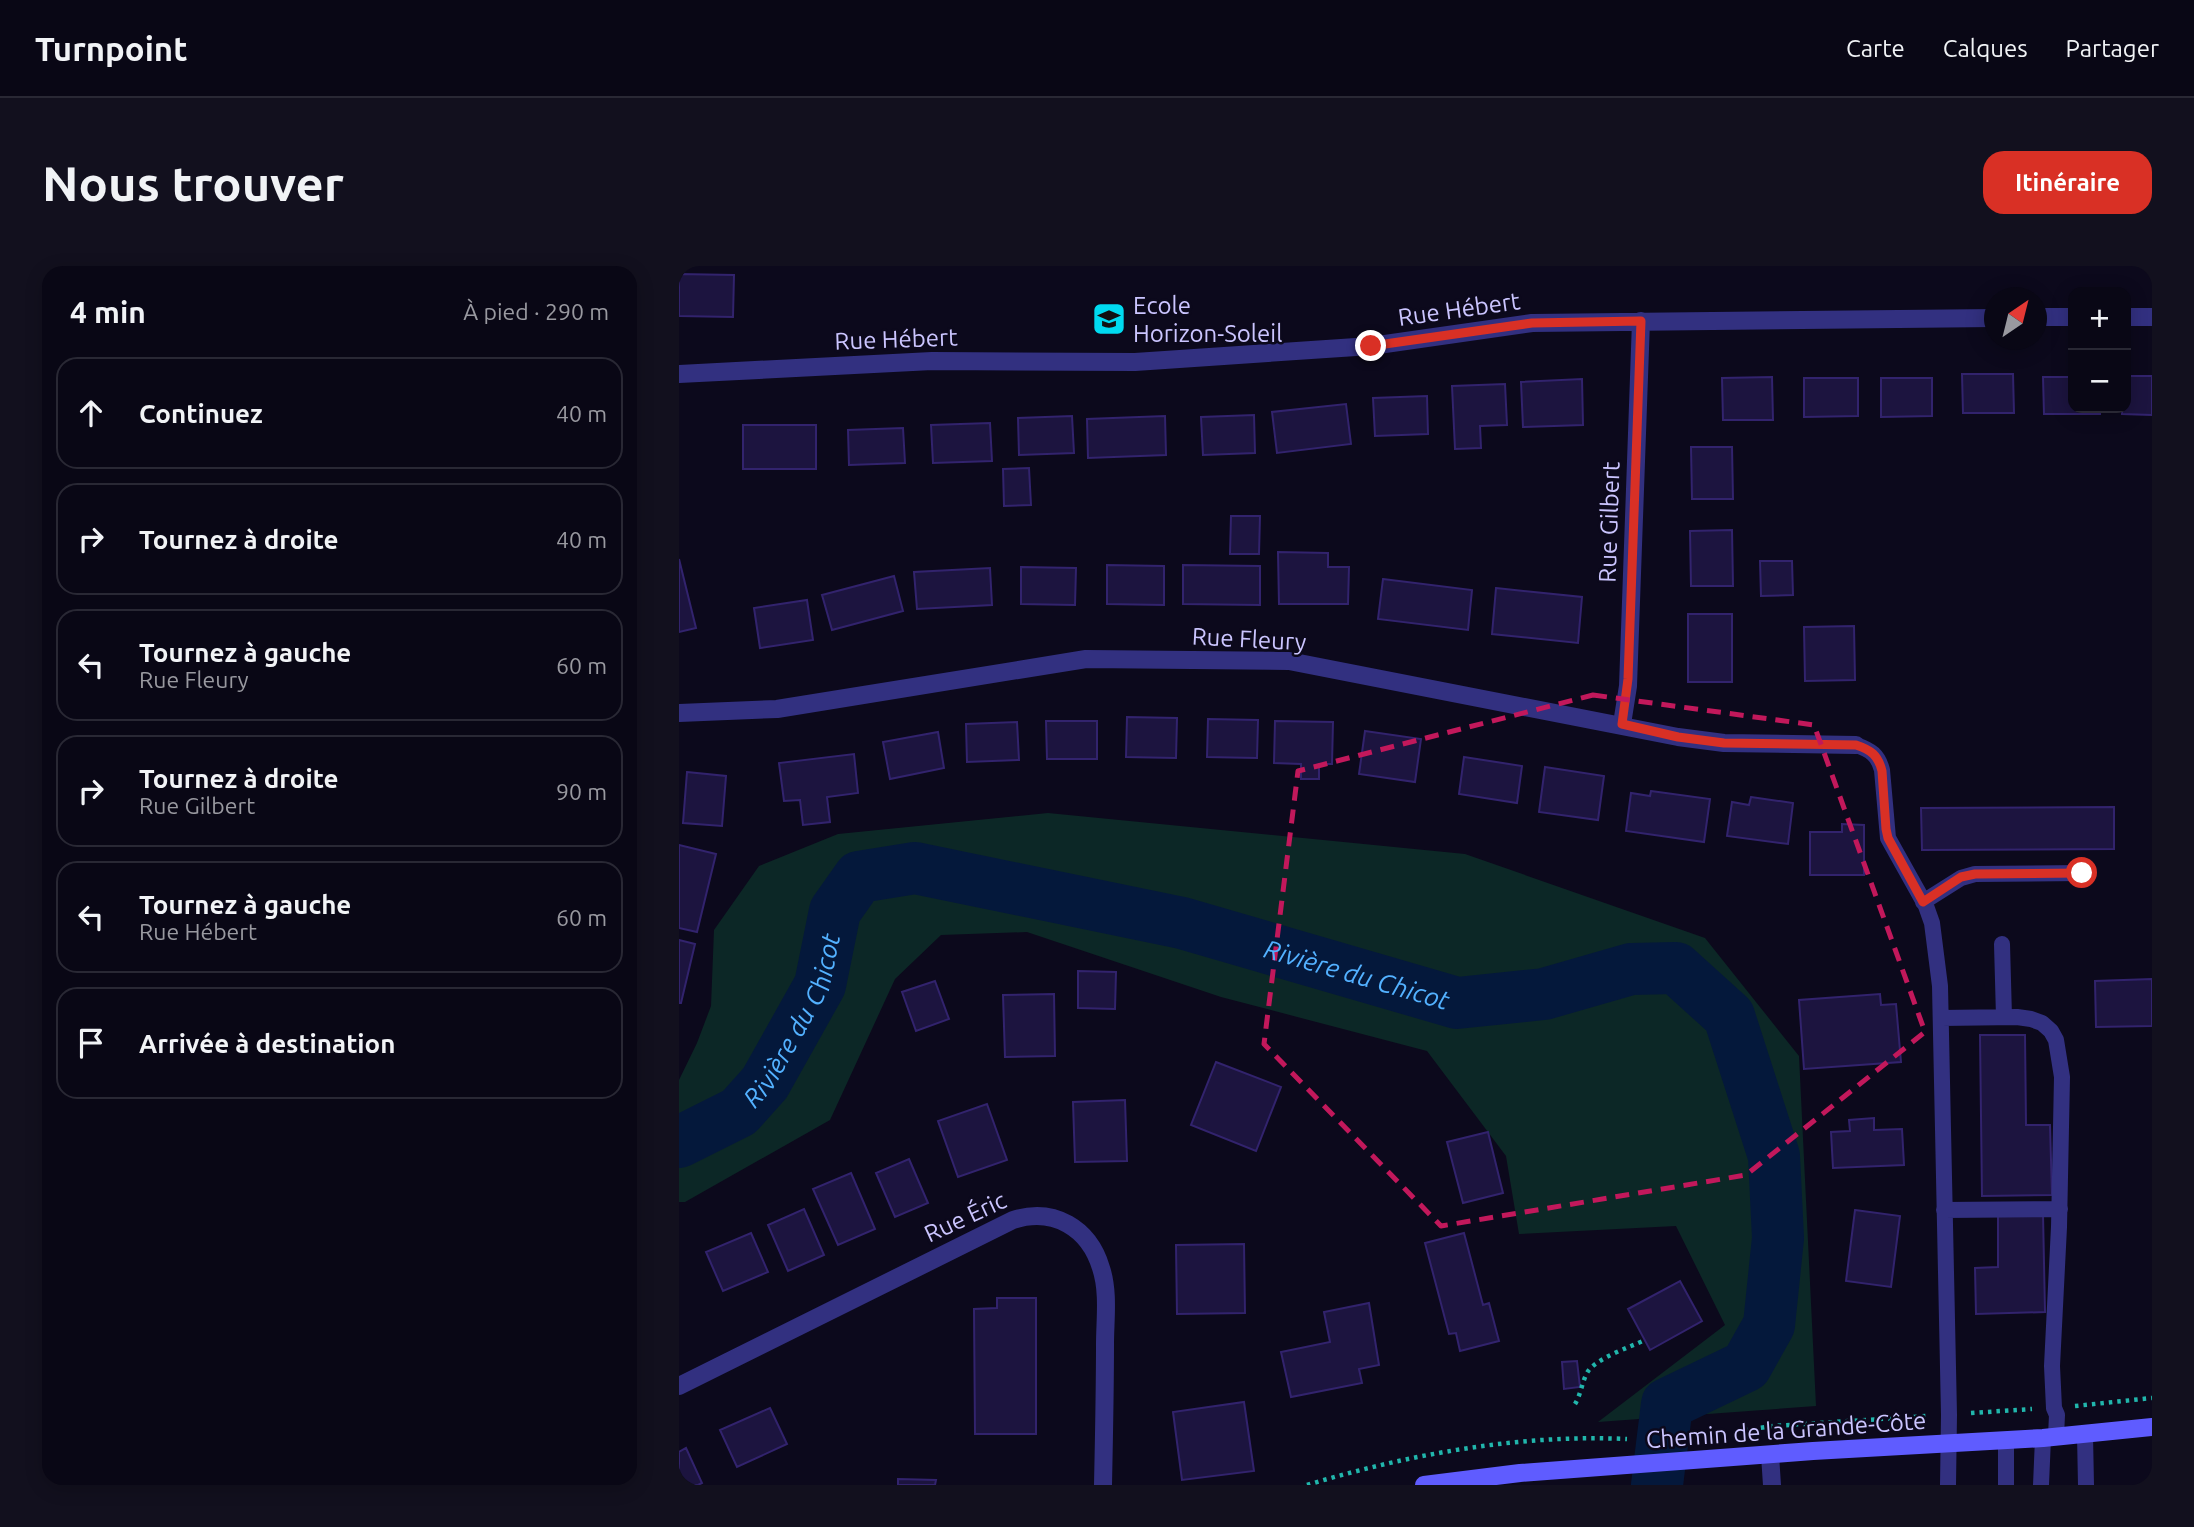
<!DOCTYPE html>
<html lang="fr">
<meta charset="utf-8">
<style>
:root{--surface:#090715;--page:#12101e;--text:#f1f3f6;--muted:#9999a0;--line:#292834;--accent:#d93025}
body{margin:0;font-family:Ubuntu,sans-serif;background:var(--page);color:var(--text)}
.controls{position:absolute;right:21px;top:21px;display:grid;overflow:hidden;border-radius:14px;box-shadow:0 4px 18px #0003}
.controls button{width:63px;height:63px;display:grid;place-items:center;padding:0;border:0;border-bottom:2px solid var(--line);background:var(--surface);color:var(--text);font:35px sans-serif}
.compass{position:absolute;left:1305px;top:21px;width:63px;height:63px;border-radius:50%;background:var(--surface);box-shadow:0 4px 18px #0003;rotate:35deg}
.stop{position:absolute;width:21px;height:21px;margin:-16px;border:5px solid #d93025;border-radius:50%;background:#fff}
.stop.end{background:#d93025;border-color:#fff;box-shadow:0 2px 7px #0008}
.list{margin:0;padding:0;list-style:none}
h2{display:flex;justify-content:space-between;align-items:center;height:91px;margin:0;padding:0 28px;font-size:30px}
h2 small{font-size:23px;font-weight:400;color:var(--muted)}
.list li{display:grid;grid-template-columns:46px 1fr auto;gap:21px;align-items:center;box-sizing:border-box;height:112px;margin:0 14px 14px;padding:0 14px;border:2px solid var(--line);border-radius:21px}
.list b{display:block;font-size:26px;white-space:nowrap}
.list p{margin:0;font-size:23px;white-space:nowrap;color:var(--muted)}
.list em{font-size:23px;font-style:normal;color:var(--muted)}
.icon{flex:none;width:38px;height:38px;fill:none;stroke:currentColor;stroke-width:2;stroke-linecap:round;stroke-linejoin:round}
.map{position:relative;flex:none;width:1473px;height:1219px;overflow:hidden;border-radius:21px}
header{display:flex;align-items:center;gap:42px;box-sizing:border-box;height:98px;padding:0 35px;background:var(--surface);border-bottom:2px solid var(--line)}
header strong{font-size:33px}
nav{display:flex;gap:38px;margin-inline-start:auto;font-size:24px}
.intro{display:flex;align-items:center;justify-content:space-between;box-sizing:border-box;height:168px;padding:0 42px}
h1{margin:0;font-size:49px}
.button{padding:18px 32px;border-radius:21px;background:var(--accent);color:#fff;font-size:24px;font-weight:700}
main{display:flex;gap:42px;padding:0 42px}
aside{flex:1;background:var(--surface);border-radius:21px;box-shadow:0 4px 18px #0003}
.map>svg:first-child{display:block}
</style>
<header>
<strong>Turnpoint</strong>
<nav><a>Carte</a><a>Calques</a><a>Partager</a></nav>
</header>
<div class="intro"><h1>Nous trouver</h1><a class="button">Itinéraire</a></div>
<main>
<aside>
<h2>4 min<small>À pied · 290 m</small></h2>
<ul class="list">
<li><svg class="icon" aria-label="ahead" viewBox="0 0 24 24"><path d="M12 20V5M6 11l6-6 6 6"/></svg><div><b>Continuez</b></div><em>40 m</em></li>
<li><svg class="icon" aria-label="right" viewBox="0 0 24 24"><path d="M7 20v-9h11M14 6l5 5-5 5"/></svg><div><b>Tournez à droite</b></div><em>40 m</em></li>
<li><svg class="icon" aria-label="left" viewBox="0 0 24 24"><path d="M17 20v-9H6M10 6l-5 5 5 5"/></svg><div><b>Tournez à gauche</b><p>Rue Fleury</p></div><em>60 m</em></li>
<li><svg class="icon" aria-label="right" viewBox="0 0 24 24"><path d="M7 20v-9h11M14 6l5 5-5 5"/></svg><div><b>Tournez à droite</b><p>Rue Gilbert</p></div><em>90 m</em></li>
<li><svg class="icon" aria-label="left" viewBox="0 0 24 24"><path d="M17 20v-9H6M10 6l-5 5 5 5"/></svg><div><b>Tournez à gauche</b><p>Rue Hébert</p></div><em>60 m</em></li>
<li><svg class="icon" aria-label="arrive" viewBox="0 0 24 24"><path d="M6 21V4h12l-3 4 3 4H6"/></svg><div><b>Arrivée à destination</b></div></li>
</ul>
</aside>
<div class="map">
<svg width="1473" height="1219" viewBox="0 0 1473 1219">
<rect width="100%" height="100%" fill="#0c091c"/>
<!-- green -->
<path fill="#0c2726" d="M369 547 786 588 1026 672 1120 790 1137 1140 919 1156 1046 1059 997 960 840 968 827 890 748 785 542 731 348 666 262 669 216 713 151 854 6 936H0V814L18 777 32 740 35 664 80 600 159 568Z"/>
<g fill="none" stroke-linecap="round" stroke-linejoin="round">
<!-- river -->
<path stroke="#04183b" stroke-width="52" id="s1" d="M0 876 60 846 86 817 141 719 156 645 180 611 236 602 503 657 778 737 865 728 952 703 997 702 1050 750 1095 890 1099 972 1090 1059 1067 1100 988 1138 978 1219"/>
</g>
<!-- building -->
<path fill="#1c143f" stroke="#32236d" stroke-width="2" d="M0 8 55 9 54 51 0 50Z
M1283 108H1334L1335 147H1284Z
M1447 110H1473V149L1443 148V142H1447Z
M1093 111 1094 154H1044L1043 112Z
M1364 111H1394V142H1421V148H1365Z
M1125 112H1179V150L1125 151Z
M1202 112H1253V150L1202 151Z
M903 113 904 159 844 161 842 116Z
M826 118 828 159 801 160 802 182 776 183 773 120Z
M748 130 749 168 696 170 694 132Z
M667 138 672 178 598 187 593 146Z
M575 149 576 187 524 189 522 151Z
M393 150 395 187 340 189 339 152Z
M486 150 487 189 409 192 408 153Z
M311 157 313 195 254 197 252 159Z
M64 159H137V203H64Z
M224 162 226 197 170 199 169 164Z
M1012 181H1053L1054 233H1013Z
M350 202 352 239 325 240 324 203Z
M552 250H581L580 288H551Z
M1053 264 1054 320H1012L1011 265Z
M599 286 649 287V301H670L669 338H600Z
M0 293 17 362 0 366Z
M1081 295H1113L1114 329 1082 330Z
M428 299 485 300V339L428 338Z
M504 299 581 300V339L504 338Z
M342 301 397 302 396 339 342 338Z
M311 302 313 339 238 343 235 306Z
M215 310 224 345 153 364 143 329Z
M704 313 793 324 789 364 699 353Z
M817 322 903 331 899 377 813 368Z
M128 334 134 374 81 382 75 342Z
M1009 348H1053V416H1009Z
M1175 360 1176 414 1126 415 1125 361Z
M448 451 498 452 497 492 447 491Z
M529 453 579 454 578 492 528 491Z
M367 455H418V493H368Z
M596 455 654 456 653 498H640V513H622V498L595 497Z
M338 456 340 494 288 496 287 458Z
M686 465 742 473 736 516 680 508Z
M259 466 265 502 211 513 204 476Z
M175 488 179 527 148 531 151 556 124 559 121 534 105 535 100 497Z
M785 491 843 500 838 537 780 528Z
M866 501 925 510 919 554 860 546Z
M8 506 47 510 43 560 4 557Z
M972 525 1031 533 1025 576 947 565 952 527 971 530Z
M1072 531 1114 537 1109 578 1048 570 1053 536 1070 539Z
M1435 541V583L1243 584 1242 542Z
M1163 558 1185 559V609H1131V566H1163Z
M0 579 37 588 18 666 0 662Z
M0 674 16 678 2 737H0Z
M399 705 437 706 436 743 399 742Z
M1473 713V760L1417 761 1416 715Z
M256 715 270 753 237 765 223 726Z
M375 728 376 790 326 791 324 729Z
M1201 728 1202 739 1217 738 1222 796 1125 803 1120 734Z
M1301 769H1346L1347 859H1371L1373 929 1303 930Z
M537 796 602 821 577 885 512 859Z
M446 834 448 895 396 896 394 836Z
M308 838 328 894 279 911 259 855Z
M1195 852V864L1223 863 1225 899 1154 902 1152 866 1171 865 1170 854Z
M809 866 824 927 784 937 768 876Z
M230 893 249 937 216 951 197 907Z
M172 907 196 963 159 979 134 923Z
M125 943 145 989 109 1005 89 959Z
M1176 944 1221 950 1212 1021 1167 1015Z
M1319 948H1364L1366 1046 1297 1048 1296 1002 1319 1001Z
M72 967 89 1006 44 1025 27 986Z
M785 967 804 1039 810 1037 820 1075 781 1085 777 1067 770 1068 746 977Z
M565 978 566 1047 498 1048 497 979Z
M1001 1015 1023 1055 971 1084 949 1043Z
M318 1032H357V1168H296L295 1043 318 1042Z
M690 1037 700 1099 680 1103 683 1117 612 1131 602 1086 651 1076 645 1046Z
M898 1095 901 1121 885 1123 883 1096Z
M565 1136 575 1205 503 1214 494 1146Z
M91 1142 108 1178 58 1201 41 1164Z
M7 1182 23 1217 19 1219H0V1186Z
M219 1213 257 1214 256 1219H219Z"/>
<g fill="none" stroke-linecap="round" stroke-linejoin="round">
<!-- path -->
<path stroke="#21b6ac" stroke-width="4.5" stroke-dasharray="3.5 5" stroke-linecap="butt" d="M896 1138C902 1128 903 1116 908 1107 915 1093 951 1081 966 1074
M1396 1140 1473 1132
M1292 1147 1353 1143
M1065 1164 1094 1160 1248 1150
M628 1219C731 1188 841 1168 948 1173"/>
<!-- service -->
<path stroke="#323080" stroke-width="16" d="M1177 479C1192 484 1199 489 1203 504L1209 572 1247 640 1253 657 1261 720 1270 1149 1269 1219
M1244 636 1282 612 1296 608 1403 607
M1323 678 1325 751
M1262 752 1338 751 1352 753 1363 757 1372 765 1377 774 1383 811 1380 961 1373 1100 1375 1142 1378 1149 1377 1170
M1265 944 1381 943
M1406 1169 1407 1219
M1327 1174V1219
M1362 1219 1364 1172"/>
<!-- minor -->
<path stroke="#323080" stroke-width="18" d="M1358 51H1394
M1447 51H1473
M0 108 253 95 456 96 692 80 853 57 1316 52
M0 447 98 443 407 393 610 395 999 471 1045 477 1177 479
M943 458 949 420 962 55
M0 1120 334 954C375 941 410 962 422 1002 430 1026 426 1054 426 1078 426 1125 425 1172 424 1219
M1091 1189 1093 1219"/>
<!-- secondary -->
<path stroke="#5f5cff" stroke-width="18" d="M745 1219 841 1207 1134 1185 1364 1172 1473 1161"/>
</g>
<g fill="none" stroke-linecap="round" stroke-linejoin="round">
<!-- route -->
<path stroke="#d93025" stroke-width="9" d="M692 80 853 57 962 55 949 413 943 458 999 471 1045 477 1177 479C1192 484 1199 489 1203 505L1207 563 1209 572 1244 636 1282 611 1296 608 1403 607"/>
</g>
<!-- marked area -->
<path fill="none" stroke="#c2185b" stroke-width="5" stroke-dasharray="14 9" stroke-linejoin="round" d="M914 429 1135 459 1246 766 1067 909 762 960 585 778 619 505Z"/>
<!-- icons -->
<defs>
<symbol id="school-square" viewBox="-11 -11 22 22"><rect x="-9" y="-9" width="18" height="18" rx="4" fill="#00daf0" stroke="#0c091c"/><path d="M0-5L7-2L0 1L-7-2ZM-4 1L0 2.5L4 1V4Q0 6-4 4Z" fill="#111"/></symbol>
</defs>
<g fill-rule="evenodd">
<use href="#school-square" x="411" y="34" width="38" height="38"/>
</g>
<g text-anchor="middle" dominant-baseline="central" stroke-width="5" stroke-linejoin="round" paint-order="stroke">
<!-- poi labels -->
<g font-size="24" fill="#cbc5ff" stroke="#0c091c" text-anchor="start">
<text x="454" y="39">Ecole<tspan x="454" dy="28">Horizon-Soleil</tspan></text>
</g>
<!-- street labels -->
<g font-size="24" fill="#cbc5ff" stroke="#0c091c">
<text transform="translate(780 43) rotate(-8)">Rue Hébert</text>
<text transform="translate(217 73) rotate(-2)">Rue Hébert</text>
<text transform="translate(930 256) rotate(-88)">Rue Gilbert</text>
<text transform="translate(570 373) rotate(3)">Rue Fleury</text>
<text transform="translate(286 951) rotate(-25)">Rue Éric</text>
<text transform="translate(1107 1164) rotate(-4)">Chemin de la Grande-Côte</text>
</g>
<!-- water labels -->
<g font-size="26" font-style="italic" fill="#53b1ff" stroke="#0c091c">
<text stroke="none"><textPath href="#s1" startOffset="847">Rivière du Chicot</textPath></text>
<text stroke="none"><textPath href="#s1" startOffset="175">Rivière du Chicot</textPath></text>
</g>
</g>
</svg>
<div class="controls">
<button>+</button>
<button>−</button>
</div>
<svg class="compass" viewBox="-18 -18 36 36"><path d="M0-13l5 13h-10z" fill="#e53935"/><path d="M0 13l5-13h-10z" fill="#9999a0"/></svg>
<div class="stop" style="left:1403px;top:607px"></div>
<div class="stop end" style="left:692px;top:80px"></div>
</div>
</main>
